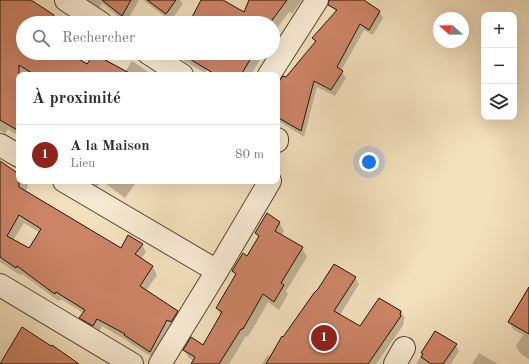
<!DOCTYPE html>
<html lang="fr">
<meta charset="utf-8">
<style>
:root{--surface:#fff;--page:#f2f2f3;--text:#2b2b33;--muted:#7c7c81;--line:#e1e1e2;--accent:#8f2418}
body{margin:0;font-family:"Old Standard TT",serif;background:var(--page);color:var(--text)}
.controls{position:absolute;right:12px;top:12px;display:grid;overflow:hidden;border-radius:8px;box-shadow:0 4px 16px #0002}
.controls button{width:36px;height:36px;display:grid;place-items:center;padding:0;border:0;border-bottom:1px solid var(--line);background:var(--surface);color:var(--text);font:20px sans-serif}
.compass{position:absolute;left:433px;top:12px;width:36px;height:36px;border-radius:50%;background:var(--surface);box-shadow:0 4px 16px #0002;rotate:290deg}
.you{position:absolute;left:369px;top:162px;width:14px;height:14px;margin:-10px;border:3px solid #fff;border-radius:50%;background:#1a73e8;box-shadow:0 0 0 6px #1a73e833}
.badge{display:grid;place-items:center;width:26px;height:26px;border-radius:50%;background:var(--accent);color:#fff;font-size:13px;font-weight:700}
.pin{position:absolute;translate:-50% -50%;border:2px solid #fff;box-shadow:0 1px 4px #0006}
.list{margin:0;padding:0;list-style:none}
h2{display:flex;justify-content:space-between;align-items:center;height:52px;margin:0;padding:0 16px;font-size:17px}
h2 small{font-size:13px;font-weight:400;color:var(--muted)}
.list li{display:grid;grid-template-columns:26px 1fr auto;gap:12px;align-items:center;box-sizing:border-box;height:60px;padding:0 16px;border-top:1px solid var(--line)}
.list b{display:block;font-size:15px;white-space:nowrap}
.list p{margin:0;font-size:13px;white-space:nowrap;color:var(--muted)}
.list em{font-size:13px;font-style:normal;color:var(--muted)}
.icon{flex:none;width:22px;height:22px;fill:none;stroke:currentColor;stroke-width:2;stroke-linecap:round;stroke-linejoin:round}
.map{position:relative;flex:none;width:529px;height:364px;overflow:hidden}
.search{position:absolute;background:var(--surface);box-shadow:0 4px 16px #0002;left:16px;top:16px;width:264px;height:44px;display:flex;align-items:center;gap:10px;box-sizing:border-box;padding:0 14px;border-radius:22px;color:var(--muted);font-size:15px}
.panel{position:absolute;background:var(--surface);box-shadow:0 4px 16px #0002;left:16px;top:72px;width:264px;height:112px;border-radius:8px}
.map>svg:first-child{display:block}
</style>
<div class="map">
<svg width="529" height="364" viewBox="0 0 529 364">
<rect width="100%" height="100%" fill="#f2dfbc"/>
<filter id="stains"><feTurbulence type="fractalNoise" baseFrequency=".005" numOctaves="4"/><feColorMatrix values="0 0 0 0 .2 0 0 0 0 .09 0 0 0 0 .02 0 0 0 .5 -.17"/></filter>
<radialGradient id="worn" r=".72"><stop offset=".6" stop-color="#630" stop-opacity="0"/><stop offset="1" stop-color="#630" stop-opacity=".3"/></radialGradient>
<!-- shadow -->
<path fill="#0003" fill-rule="evenodd" d="M0 0H29L53 16 57 23H23V53H67L87 65 125 72 132 61 153 75H19V136L8 129 5 134 0 131Z
M83 0H139L126 23 102 3 98 10Z
M143 0H180L183 4 172 19 179 23H167L169 20Z
M203 0H221L244 13 250 0H302L292 14 289 12 273 34V23H190Z
M338 0H363L379 11 383 18 373 35 364 30 341 71 346 78 335 96 317 87 304 137 277 120V85L286 78 316 43 313 38 336 13 333 7Z
M171 53H264L251 75H214L207 69 205 73Z
M0 169 19 175V181H26L28 186 25 192 121 249 142 244 146 252 141 259 153 267 157 275 146 291 177 311 182 319 155 359 130 343 128 341 102 326 98 333 85 325 80 318 83 313 61 299 60 301 57 300 22 274 20 275 0 262ZM24 223 40 233 30 250 13 240Z
M82 181H101L95 190Z
M102 181H137L125 198Z
M279 222 284 231 281 236 302 248 307 257 286 291 288 294 279 310 268 302 248 337 246 336 229 364H192L194 361 189 358 184 350 203 347 221 316 217 308 236 276 233 271 248 257 259 238 256 233Z
M355 278 359 284 340 315 360 327 401 311 405 318 403 322 404 324 376 364H262L268 355 271 357Z
M529 289V359L520 353 516 346 523 335 513 329 509 322Z
M435 333 456 345 459 351 451 364H416Z
M479 353 498 364H472Z"/>
<!-- building -->
<path fill="#cc8466" stroke="#221203" fill-rule="evenodd" d="M0 0H31L54 15 49 23H23V53H69L87 64 94 54 133 75H35L19 65V131L0 120Z
M102 0H131L122 16Z
M147 0H176L166 14Z
M201 0H223L244 12 249 0H287L270 23H189Z
M329 0H364L380 11 369 30 360 24 337 67 343 71 331 90 314 81 301 131 277 117V84L283 76 286 77 316 41 312 38 337 10 328 5Z
M180 53H254L241 75H216Z
M0 161 19 174V187L121 248 128 235 143 244 135 254 153 266 140 286 178 311 171 322 167 320 150 352 124 335 125 334 97 319 93 326 79 318 85 310 56 292 55 294 52 292 17 266 16 268 0 257ZM19 215 41 229 29 248 7 236Z
M267 213 280 222 275 231 303 247 281 283 284 285 274 302 263 294 243 329H241L219 364H191L195 357 183 350 191 337 203 345 222 312 216 308 236 274 232 271 243 253 247 256 259 236 255 233Z
M334 264 356 277 334 311 360 326 379 298 401 311 400 315 401 316 368 364H266L282 336 283 337 314 293 318 289Z
M529 287V334L508 322Z
M22 327 51 346 52 345 79 364H0Z
M435 331 457 344 443 364H431L421 357 423 354 421 353Z"/>
<g fill="none" stroke-linecap="round" stroke-linejoin="round">
<defs>
<path id="minor" d="M66 0 101 23
M148 53 182 75
M269 75 317 0
M277 139V141
M0 145 19 156
M64 181 217 271
M0 285 132 364
M160 364 217 271 270 181
M395 364 404 348"/>
</defs>
<!-- minor casing -->
<use href="#minor" stroke="#564531" stroke-width="24"/>
<!-- minor -->
<use href="#minor" stroke="#f7ead3" stroke-width="22"/>
</g>
<rect width="100%" height="100%" filter="url(#stains)"/>
<rect width="100%" height="100%" fill="url(#worn)"/>
</svg>
<div class="controls">
<button>+</button>
<button>−</button>
<button><svg class="icon" aria-label="layers" viewBox="0 0 24 24"><path d="M12 4l9 5-9 5-9-5zM3 14l9 5 9-5"/></svg></button>
</div>
<svg class="compass" viewBox="-18 -18 36 36"><path d="M0-13l5 13h-10z" fill="#e53935"/><path d="M0 13l5-13h-10z" fill="#7c7c81"/></svg>
<div class="you"></div>
<div class="pin badge" style="left:324px;top:338px">1</div>
<div class="search"><svg class="icon" aria-label="search" viewBox="0 0 24 24"><circle cx="10" cy="10" r="6"/><path d="M15 15l6 6"/></svg>Rechercher</div>
<section class="panel">
<h2>À proximité<small></small></h2>
<ul class="list">
<li><span class="badge">1</span><div><b>A la Maison</b><p>Lieu</p></div><em>80 m</em></li>
</ul>
</section>
</div>
